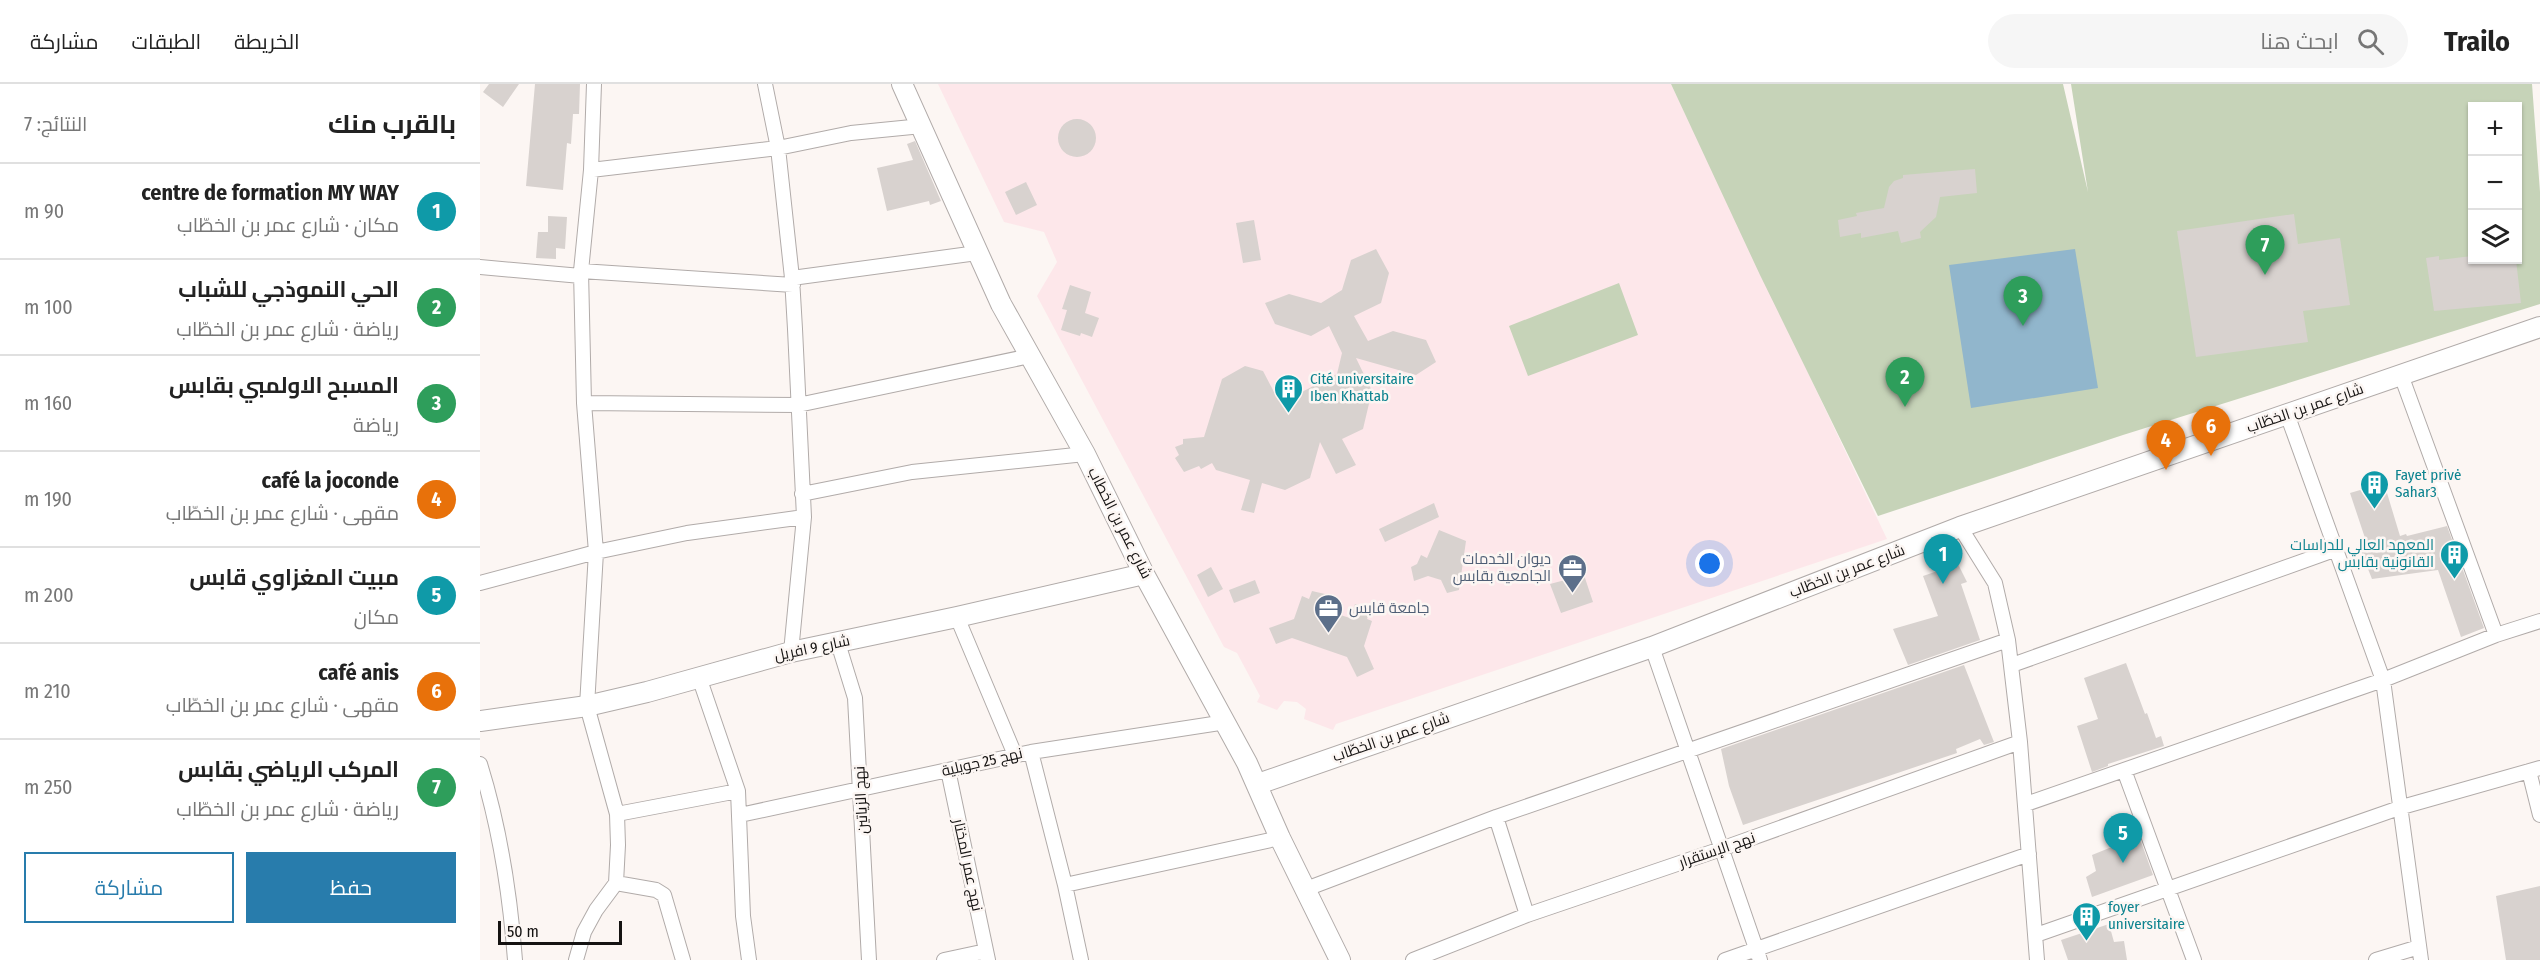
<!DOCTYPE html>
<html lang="ar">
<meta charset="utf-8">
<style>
:root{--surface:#fff;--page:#f6f6f6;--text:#222;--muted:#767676;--line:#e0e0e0;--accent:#287cac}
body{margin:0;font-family:"Fira Sans Condensed",Cairo,sans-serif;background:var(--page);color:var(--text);direction:rtl}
.controls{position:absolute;right:18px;top:18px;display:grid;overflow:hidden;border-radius:0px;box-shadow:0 2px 4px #0004}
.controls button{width:54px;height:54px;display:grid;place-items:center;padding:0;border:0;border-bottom:2px solid var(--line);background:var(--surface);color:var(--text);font:30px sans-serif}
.scale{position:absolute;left:18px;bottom:15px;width:124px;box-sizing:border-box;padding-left:6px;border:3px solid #151312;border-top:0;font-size:16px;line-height:21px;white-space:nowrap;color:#151312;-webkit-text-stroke:4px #fcf6f3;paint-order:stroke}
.you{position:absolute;left:1230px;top:480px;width:21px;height:21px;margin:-15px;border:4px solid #fff;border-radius:50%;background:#1a73e8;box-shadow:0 0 0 9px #1a73e833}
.badge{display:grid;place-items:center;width:39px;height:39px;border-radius:50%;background:var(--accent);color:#fff;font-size:20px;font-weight:700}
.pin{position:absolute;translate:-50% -50px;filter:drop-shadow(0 2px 3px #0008)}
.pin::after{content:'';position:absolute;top:32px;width:21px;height:18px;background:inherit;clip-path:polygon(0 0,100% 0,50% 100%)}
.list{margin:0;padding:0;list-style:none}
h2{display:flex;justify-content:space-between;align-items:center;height:78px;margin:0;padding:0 24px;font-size:26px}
h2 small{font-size:20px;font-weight:400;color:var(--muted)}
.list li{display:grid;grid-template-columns:39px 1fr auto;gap:18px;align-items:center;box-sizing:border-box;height:96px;padding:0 24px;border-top:2px solid var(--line)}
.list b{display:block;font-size:22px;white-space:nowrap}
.list p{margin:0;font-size:20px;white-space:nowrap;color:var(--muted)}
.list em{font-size:20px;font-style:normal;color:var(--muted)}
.actions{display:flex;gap:12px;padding:18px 24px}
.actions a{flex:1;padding:14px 0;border:2px solid var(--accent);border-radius:0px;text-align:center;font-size:21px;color:var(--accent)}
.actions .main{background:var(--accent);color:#fff}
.icon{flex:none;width:33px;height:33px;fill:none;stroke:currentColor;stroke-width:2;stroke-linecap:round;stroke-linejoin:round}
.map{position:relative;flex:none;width:2060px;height:876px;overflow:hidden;direction:ltr}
header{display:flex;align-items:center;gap:36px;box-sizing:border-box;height:84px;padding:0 30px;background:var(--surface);border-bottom:2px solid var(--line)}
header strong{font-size:28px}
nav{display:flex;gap:33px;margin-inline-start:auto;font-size:21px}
.search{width:420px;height:54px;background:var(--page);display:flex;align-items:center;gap:15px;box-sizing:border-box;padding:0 21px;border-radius:33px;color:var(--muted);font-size:22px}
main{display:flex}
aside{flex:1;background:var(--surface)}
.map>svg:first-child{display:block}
</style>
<header>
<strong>Trailo</strong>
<div class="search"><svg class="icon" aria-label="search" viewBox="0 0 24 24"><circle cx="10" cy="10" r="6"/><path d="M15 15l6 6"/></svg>ابحث هنا</div>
<nav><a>الخريطة</a><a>الطبقات</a><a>مشاركة</a></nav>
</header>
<main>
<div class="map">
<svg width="2060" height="876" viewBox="0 0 2060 876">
<rect width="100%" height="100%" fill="#fcf6f3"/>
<!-- education -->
<path fill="#fde7ea" d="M458 0H1191L1407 455 856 640 853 646 824 635 826 625 817 618 804 617 797 626 777 618 780 612 757 569 744 563 557 212 577 178 564 148 524 138Z"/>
<!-- green -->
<path fill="#c6d3b8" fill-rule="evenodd" d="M1191 0H1583L1608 108 1591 0H2052L2060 108V220L1643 351 1398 432 1280 191ZM1992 22H2038V176H1992Z
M1139 199 1158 251 1048 292 1029 242Z"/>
<!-- water -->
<path fill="#91b6cc" d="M1595 165 1618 304 1491 324 1469 181Z"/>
<!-- building -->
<path fill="#d8d2cf" d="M9 0H39L23 23 3 8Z
M55 0H100L99 30H93L91 60 87 59 83 106 46 102Z
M578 54a19 19 0 1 1 38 0a19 19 0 1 1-38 0Z
M435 57 461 117 450 121 449 117 407 127 397 84 433 76 427 60Z
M1495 85 1497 109 1460 113 1456 133 1440 148 1441 154 1421 159 1418 147 1381 154V149L1360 153 1358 136 1377 132 1376 129 1404 124 1409 103 1414 97 1423 94V91Z
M546 98 557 121 536 131 525 108Z
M1814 130 1818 160 1860 154 1870 221 1823 227 1828 258 1716 273 1697 147Z
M68 132 87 133 85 165 76 164V175L56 174 58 148H68Z
M774 136 781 176 763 179 756 139Z
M896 165 909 189 901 219 874 232 888 257 913 247 946 256 956 278 936 291 876 274 892 307 883 345 862 355 876 381 856 390 840 358 830 394 805 406 782 399 774 429 761 426 770 396 736 386 732 379 721 385 719 382 704 388 695 374 699 371 695 363 703 360V355L724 353 742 295 765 282 783 287 794 308 812 313 857 290 862 269 849 242 831 252 795 240 785 219 809 210 841 219 862 206 871 176Z
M1959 172V176L1992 172V176H2036L2041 219 1954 227 1946 174Z
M590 201 611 208 605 229 619 234 612 253 601 249 600 252 581 246 587 226 582 225Z
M1904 399 1920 452 1926 450 1927 452 1967 442 2004 544 1981 553 1958 486 1892 495 1880 465 1888 463 1870 409Z
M954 419 959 433 905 458 899 445Z
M959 446 986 457 979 506 967 509 961 496 948 492 934 497 931 483 937 480 941 471 947 474Z
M1478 480 1487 498 1481 500 1500 556 1428 581 1413 545 1458 532 1443 492Z
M731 483 743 505 728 513 717 491Z
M1104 491 1113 518 1081 529 1070 500Z
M775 496 780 509 754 519 749 506Z
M832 507 845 510 841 525 870 534 875 520 891 525 887 535 892 537 884 562 894 585 877 593 867 573 812 554 796 560 789 544 814 535 822 512 829 515Z
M1646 579 1665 630 1667 629 1676 654 1681 652 1684 662 1628 680V682L1612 688 1597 642 1618 635 1604 594Z
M1484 581 1514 658 1504 661 1500 655 1476 665 1477 669 1263 741 1249 702 1241 665Z
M1659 752 1673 791 1612 813 1606 793 1616 787 1612 771Z
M2060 802V876H2026L2016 812Z
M1629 840 1634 858 1644 857 1647 876H1588L1581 856Z"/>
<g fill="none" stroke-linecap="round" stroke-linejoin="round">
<defs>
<path id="street" d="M285 0 298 64 312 194 315 245 324 433 311 568
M111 86 298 64 371 49 442 42
M0 183 101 192
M101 187 313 201
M312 194 497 169
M1921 291 2016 551
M104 319 318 321 550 272
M1807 330 1903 596 1941 876
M322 410 432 388 605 370
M1480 443 1515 499 1528 556 1540 658 1557 876
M0 499 116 468 207 449 324 433
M477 533 535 671
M358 559 375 614 389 876
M1172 563 1280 876
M1532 581 1857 465
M219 593 258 707 263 832 269 876
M551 668 585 801 601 876
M0 680C20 744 30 809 35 876
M468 686 508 876
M1644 686 1714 876
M2049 687 2060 731
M1546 720 1903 596 2016 551 2060 537
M137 730 258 707
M260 731 551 668 746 638
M1016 733 1047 831
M136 799 176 806 184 811 203 876
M585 801 800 754
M826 805 1016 733 1528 556
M1556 851 1922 723 2060 684
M96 876 104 848 116 826 136 799 138 761 137 730 107 622 116 468 104 319 101 187 111 86 114 0
M464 876 506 867
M933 876 1047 831 1241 765 1540 658
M1245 876 1549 770
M1896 876 1939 863"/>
<path id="secondary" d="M422 0 521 220 605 370 664 490 767 679 800 754 860 876
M0 637 107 622 167 608 311 568 477 533 664 490
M778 700 1172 563 1480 443 2060 243"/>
</defs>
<!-- street casing -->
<use href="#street" stroke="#b1aba9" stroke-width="16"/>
<!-- secondary casing -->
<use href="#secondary" stroke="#b1aba9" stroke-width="22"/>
<!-- street -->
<use href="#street" stroke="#fff" stroke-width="14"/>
<!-- secondary -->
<use href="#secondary" stroke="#fff" stroke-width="20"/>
</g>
<!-- icons -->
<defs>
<symbol id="building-pin" viewBox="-11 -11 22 30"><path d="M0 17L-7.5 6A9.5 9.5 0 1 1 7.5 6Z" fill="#0f9aa8" stroke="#fcf6f3"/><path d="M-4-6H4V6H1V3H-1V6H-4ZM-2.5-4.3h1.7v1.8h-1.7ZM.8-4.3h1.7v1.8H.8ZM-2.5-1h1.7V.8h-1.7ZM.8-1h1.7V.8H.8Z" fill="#fff"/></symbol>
<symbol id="office-pin" viewBox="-11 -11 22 30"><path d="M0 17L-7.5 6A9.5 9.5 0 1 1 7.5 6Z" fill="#5c6f8a" stroke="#fcf6f3"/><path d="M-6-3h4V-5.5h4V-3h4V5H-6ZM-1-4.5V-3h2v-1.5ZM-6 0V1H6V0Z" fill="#fff"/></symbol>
</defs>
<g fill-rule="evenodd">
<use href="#building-pin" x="792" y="288" width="33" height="45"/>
<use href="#building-pin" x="1878" y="384" width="33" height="45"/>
<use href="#building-pin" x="1958" y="454" width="33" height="45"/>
<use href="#office-pin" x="1076" y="468" width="33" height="45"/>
<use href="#office-pin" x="832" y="508" width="33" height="45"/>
<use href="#building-pin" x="1590" y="816" width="33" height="45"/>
</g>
<g text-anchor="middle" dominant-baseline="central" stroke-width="5" stroke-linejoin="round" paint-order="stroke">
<!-- culture labels -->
<g font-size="15" fill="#0d838f" stroke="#fcf6f3" text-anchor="start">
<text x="830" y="295">Cité universitaire<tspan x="830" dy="17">Iben Khattab</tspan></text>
<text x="1915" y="391">Fayet privė<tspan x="1915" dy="17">Sahar3</tspan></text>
<text x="1954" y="461" text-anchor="end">المعهد العالي للدراسات<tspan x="1954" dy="17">القانونية بقابس</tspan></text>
<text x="1628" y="823">foyer<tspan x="1628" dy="17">universitaire</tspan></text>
</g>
<!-- street labels -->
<g font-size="15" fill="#151312" stroke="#fcf6f3">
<text transform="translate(1825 324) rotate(-19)">شارع عمر بن الخطّاب</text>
<text transform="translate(640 439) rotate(63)">شارع عمر بن الخطاب</text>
<text transform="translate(1367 487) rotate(-21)">شارع عمر بن الخطّاب</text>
<text transform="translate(332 564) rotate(-12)">شارع 9 افريل</text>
<text transform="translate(911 653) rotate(-19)">شارع عمر بن الخطّاب</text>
<text transform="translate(502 678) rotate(-13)">نهج 25 جويلية</text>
<text transform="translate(381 716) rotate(-93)">نهج الزياتين</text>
<text transform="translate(1237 766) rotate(-19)">نهج الإستقرار</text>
<text transform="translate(488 781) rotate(78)">نهج عمر المختار</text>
</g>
<!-- service labels -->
<g font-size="15" fill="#4e5e75" stroke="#fcf6f3" text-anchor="end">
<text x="1071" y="475">ديوان الخدمات<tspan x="1071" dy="17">الجامعية بقابس</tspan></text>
<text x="869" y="524" text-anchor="start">جامعة قابس</text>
</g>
</g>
</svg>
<div class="controls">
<button>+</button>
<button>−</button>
<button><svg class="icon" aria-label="layers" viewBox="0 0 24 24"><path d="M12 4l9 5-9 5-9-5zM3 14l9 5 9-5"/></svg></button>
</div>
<div class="scale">50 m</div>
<div class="you"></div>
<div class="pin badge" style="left:1463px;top:500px;background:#0f9aa8">1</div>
<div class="pin badge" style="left:1425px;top:323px;background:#2e9e5b">2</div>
<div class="pin badge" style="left:1543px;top:242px;background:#2e9e5b">3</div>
<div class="pin badge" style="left:1686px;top:386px;background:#e8710a">4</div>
<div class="pin badge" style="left:1643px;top:779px;background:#0f9aa8">5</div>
<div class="pin badge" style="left:1731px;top:372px;background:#e8710a">6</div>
<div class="pin badge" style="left:1785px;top:191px;background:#2e9e5b">7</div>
</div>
<aside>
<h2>بالقرب منك<small>النتائج: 7</small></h2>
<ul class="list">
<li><span class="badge" style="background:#0f9aa8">1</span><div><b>centre de formation MY WAY</b><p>مكان · شارع عمر بن الخطّاب</p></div><em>90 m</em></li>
<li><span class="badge" style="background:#2e9e5b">2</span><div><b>الحي النموذجي للشباب</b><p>رياضة · شارع عمر بن الخطّاب</p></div><em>100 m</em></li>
<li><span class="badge" style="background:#2e9e5b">3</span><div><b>المسبح الاولمبي بقابس</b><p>رياضة</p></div><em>160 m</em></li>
<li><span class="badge" style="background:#e8710a">4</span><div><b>café la joconde</b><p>مقهى · شارع عمر بن الخطّاب</p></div><em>190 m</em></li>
<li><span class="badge" style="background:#0f9aa8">5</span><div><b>مبيت المغزاوي قابس</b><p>مكان</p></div><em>200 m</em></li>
<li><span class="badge" style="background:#e8710a">6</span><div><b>café anis</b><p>مقهى · شارع عمر بن الخطّاب</p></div><em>210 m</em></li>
<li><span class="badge" style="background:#2e9e5b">7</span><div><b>المركب الرياضي بقابس</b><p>رياضة · شارع عمر بن الخطّاب</p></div><em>250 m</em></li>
</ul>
<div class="actions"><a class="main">حفظ</a><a>مشاركة</a></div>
</aside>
</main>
